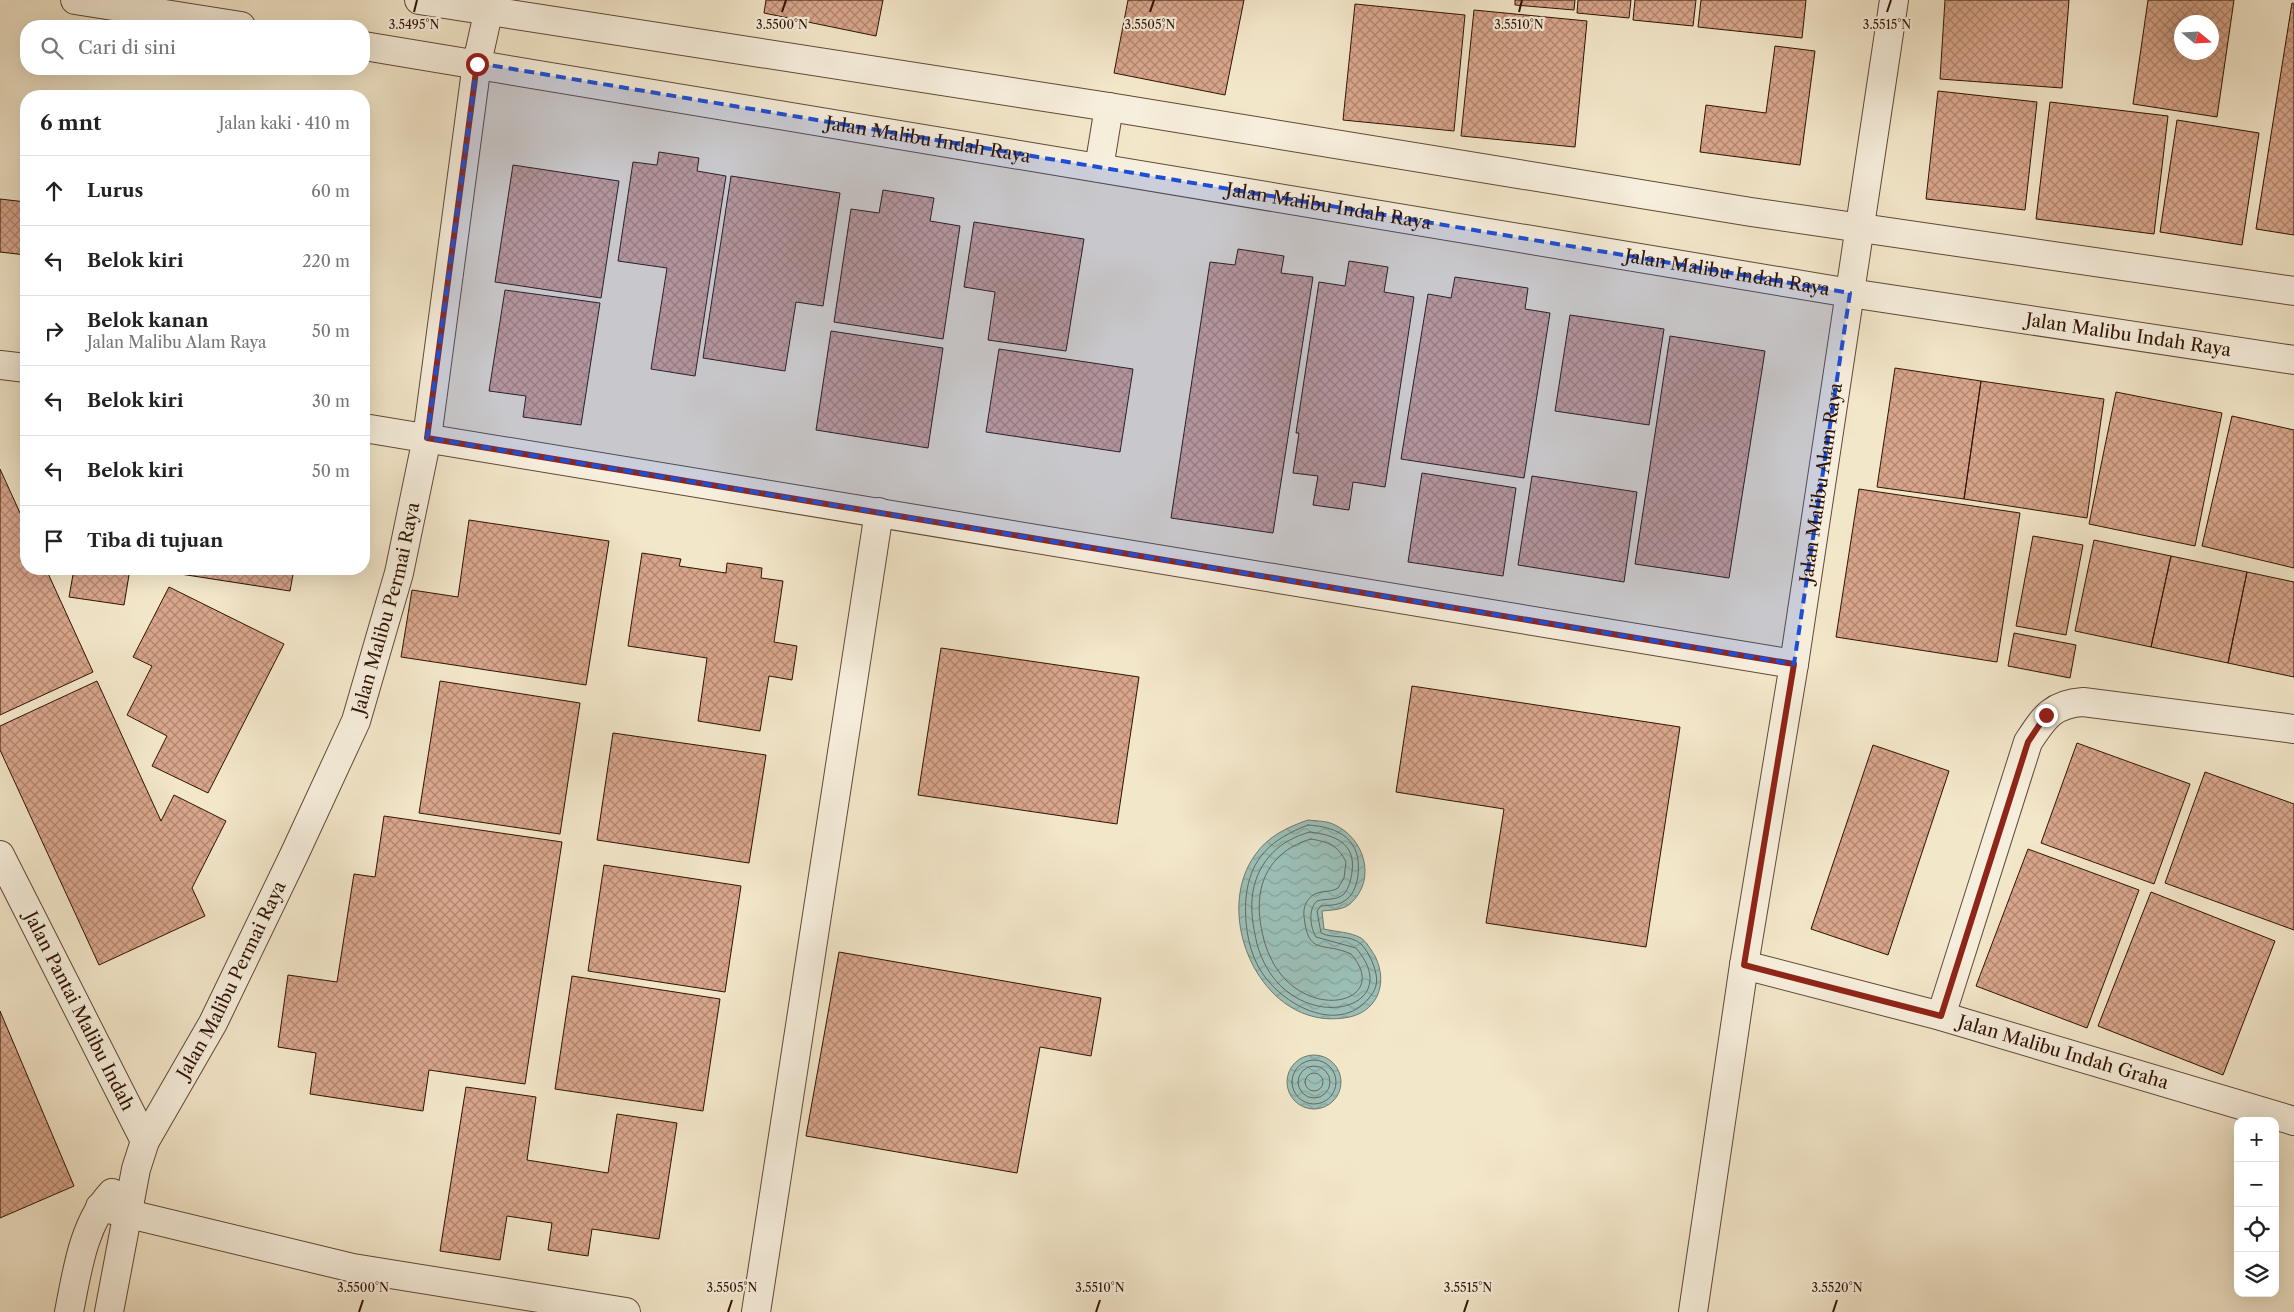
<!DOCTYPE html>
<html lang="id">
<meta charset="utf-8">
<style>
:root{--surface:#fff;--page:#f2f2f2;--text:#222;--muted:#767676;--line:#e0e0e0}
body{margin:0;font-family:"Libre Caslon Text",serif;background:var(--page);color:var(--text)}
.controls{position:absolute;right:15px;bottom:15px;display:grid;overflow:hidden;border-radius:10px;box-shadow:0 5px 20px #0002}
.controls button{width:45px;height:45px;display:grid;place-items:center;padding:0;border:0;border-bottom:1px solid var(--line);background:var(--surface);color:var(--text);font:25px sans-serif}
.compass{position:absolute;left:2174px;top:15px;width:45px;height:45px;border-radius:50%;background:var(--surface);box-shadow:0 5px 20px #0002;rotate:108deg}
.stop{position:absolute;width:15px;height:15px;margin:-11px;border:4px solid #8f2418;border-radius:50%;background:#fff}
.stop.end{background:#8f2418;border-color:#fff;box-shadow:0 1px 5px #0008}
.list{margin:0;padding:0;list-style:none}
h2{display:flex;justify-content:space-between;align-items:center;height:65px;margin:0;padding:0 20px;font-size:21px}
h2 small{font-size:16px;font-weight:400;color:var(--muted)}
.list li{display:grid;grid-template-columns:32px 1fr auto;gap:15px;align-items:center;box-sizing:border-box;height:70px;padding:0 20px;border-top:1px solid var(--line)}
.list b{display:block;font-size:19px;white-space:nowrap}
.list p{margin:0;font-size:16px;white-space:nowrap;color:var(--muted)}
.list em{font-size:16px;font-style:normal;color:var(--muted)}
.icon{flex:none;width:28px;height:28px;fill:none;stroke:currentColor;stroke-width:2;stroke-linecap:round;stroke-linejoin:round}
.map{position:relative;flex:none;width:2294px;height:1312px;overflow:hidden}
.search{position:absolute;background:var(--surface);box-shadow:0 5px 20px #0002;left:20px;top:20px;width:350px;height:55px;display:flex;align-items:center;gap:12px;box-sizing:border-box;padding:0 18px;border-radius:20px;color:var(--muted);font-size:19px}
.panel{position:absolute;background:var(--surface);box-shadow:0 5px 20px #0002;left:20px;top:90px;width:350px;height:485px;border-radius:20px}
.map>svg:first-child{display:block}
</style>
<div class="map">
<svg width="2294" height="1312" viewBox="0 0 2294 1312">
<defs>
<pattern id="water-waves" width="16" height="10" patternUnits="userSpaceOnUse" patternTransform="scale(1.25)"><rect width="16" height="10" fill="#9bbfb7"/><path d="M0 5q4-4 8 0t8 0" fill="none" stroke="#86a39c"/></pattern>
<pattern id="building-cross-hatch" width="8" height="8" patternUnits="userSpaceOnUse" patternTransform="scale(1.25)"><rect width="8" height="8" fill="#d9a68c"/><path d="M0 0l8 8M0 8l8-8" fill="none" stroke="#b08670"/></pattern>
</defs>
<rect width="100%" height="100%" fill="#f3e7ca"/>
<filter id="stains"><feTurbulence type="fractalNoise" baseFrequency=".004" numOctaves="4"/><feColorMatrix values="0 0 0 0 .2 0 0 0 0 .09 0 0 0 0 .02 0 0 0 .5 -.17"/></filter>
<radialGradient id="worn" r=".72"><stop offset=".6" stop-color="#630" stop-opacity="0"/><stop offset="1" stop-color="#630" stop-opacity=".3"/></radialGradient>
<!-- water -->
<path fill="url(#water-waves)" stroke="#707a6f" d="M1308 820C1317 821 1328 821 1335 825 1364 838 1377 879 1351 903 1344 910 1332 910 1322 911L1324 929C1337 932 1350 932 1361 938 1367 942 1371 950 1375 956 1389 984 1377 1014 1344 1018 1262 1030 1211 916 1255 855 1268 836 1288 827 1308 820Z
M1287 1082a27 27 0 1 1 54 0a27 27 0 1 1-54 0Z"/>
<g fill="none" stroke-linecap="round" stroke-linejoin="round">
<!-- shore -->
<path stroke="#66695d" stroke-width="1" d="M1308 825C1340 827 1362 840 1358 875 1357 883 1354 894 1347 899 1339 906 1330 905 1321 906L1317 911 1321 933C1333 939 1350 934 1361 944 1368 951 1374 964 1376 974 1378 984 1375 991 1369 998 1338 1036 1281 1004 1261 971 1248 951 1244 921 1246 898 1250 857 1272 839 1308 825Z
M1310 832C1335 835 1356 843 1352 872 1351 879 1349 888 1344 894 1336 901 1326 898 1317 901 1308 909 1310 927 1316 937L1356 948C1412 1014 1284 1041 1257 944 1253 926 1250 910 1253 891 1259 860 1280 840 1310 832Z
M1311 839C1328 842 1338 845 1346 862L1344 878 1338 888C1330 893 1321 890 1313 895 1306 900 1303 908 1304 916 1308 957 1323 941 1351 954 1397 1007 1288 1029 1264 940 1260 924 1258 911 1260 895 1264 866 1283 847 1311 839Z
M1292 1082a22 22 0 1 1 44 0a22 22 0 1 1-44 0Z
M1298 1082a16 16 0 1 1 32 0a16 16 0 1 1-32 0Z
M1305 1082a9 9 0 1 1 18 0a9 9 0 1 1-18 0Z"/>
</g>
<!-- building -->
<path fill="url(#building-cross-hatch)" stroke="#301303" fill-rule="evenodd" d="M766 0H883L876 36 764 13Z
M1128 0H1244L1225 95 1114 73Z
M1515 0H1575L1574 10 1515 5Z
M1578 0H1631L1629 18 1577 13Z
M1635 0H1696L1693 26 1633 20Z
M1701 0H1806L1802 38 1698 27Z
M1945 0H2069L2062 88 1940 79Z
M2148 0H2234L2217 117 2133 104ZM2182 22H2212V52H2182Z
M2292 3 2294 4V235L2256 229Z
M1355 4 1465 15 1454 131 1343 120Z
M1474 10 1587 21 1575 147 1461 136Z
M1775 46 1815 51 1800 165 1700 152 1706 105 1766 113Z
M1938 91 2037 102 2025 210 1926 199Z
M2050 102 2168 116 2154 234 2036 219Z
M2177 120 2259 133 2242 245 2160 232Z
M659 152 699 158 697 171 726 176 695 376 651 369 667 268 618 261 633 162 657 165Z
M513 165 619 181 601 298 495 282Z
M731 176 840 193 823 306 796 302 785 371 703 358Z
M883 190 934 198 930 221 960 226 943 339 834 322 851 209 879 213Z
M0 199 26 202V255L0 252Z
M974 222 1084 239 1066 351 988 340 995 292 964 287Z
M1238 249 1284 256 1281 273 1313 277 1273 533 1171 518 1210 262 1235 265Z
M1349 261 1388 267 1384 292 1414 297 1385 487 1353 482 1349 510 1313 505 1318 476 1293 473 1299 433H1296L1319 282 1345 286Z
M1455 277 1528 288 1525 309 1550 313 1524 478 1401 459 1428 294 1451 298Z
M505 290 600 303 581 425 523 417 526 396 489 391Z
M1570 315 1664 329 1649 425 1555 411Z
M831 331 943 348 928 448 816 430Z
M1670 336 1765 351 1729 578 1635 564Z
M999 349 1133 369 1120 452 986 432Z
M1895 368 1981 381 1964 499 1877 487Z
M1981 381 2104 399 2087 518 1964 499Z
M2116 392 2222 413 2195 546 2089 524Z
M2232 416 2294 430V568L2202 546Z
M0 469 26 526V569H46L93 672 0 715Z
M1422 473 1516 488 1503 576 1408 562Z
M1532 476 1637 492 1624 582 1518 565Z
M1859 489 2020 513 1997 662 1836 637Z
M469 520 609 541 586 685 401 657 412 590 458 597Z
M2033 536 2083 545 2066 635 2016 626Z
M2094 540 2171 556 2151 647 2075 631Z
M642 553 681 559 679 566 726 573 727 563 762 568 761 578 783 581 774 642 797 646 792 680 769 676 760 731 698 721 707 658 628 646Z
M2171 556 2247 572 2228 663 2151 647Z
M74 569H130L124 605 69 597Z
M148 569H294L290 591Z
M2247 572 2294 582V677L2228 663Z
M169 587 284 644 208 793 152 766 167 736 127 715 152 666 133 657Z
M2014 633 2076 645 2070 678 2008 666Z
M941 648 1139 677 1117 824 918 795Z
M97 681 161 821 174 795 226 821 192 888 205 916 99 965 0 750V726Z
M440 681 580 703 560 834 419 813Z
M1412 686 1680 727 1646 947 1486 923 1504 809 1396 792Z
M613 733 766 755 749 863 597 840Z
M2077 743 2190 784 2154 884 2041 843Z
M1873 745 1949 771 1888 955 1811 929Z
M2205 772 2294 804V930L2165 883Z
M384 816 562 842 525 1084 429 1070 423 1111 310 1094 316 1053 278 1047 288 975 337 982 354 874 375 877Z
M2028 849 2139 890 2087 1028 1976 986Z
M604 865 741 886 725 992 588 971Z
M2151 892 2275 941 2223 1075 2098 1026Z
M839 952 1101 998 1091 1056 1040 1047 1017 1173 806 1136Z
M572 976 720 999 703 1111 555 1089Z
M0 1011 74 1186 0 1218Z
M466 1087 536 1097 527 1160 608 1173 617 1114 677 1123 659 1239 592 1229 588 1256 548 1250 552 1223 507 1216 500 1260 440 1251Z"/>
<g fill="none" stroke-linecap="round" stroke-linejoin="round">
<defs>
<g id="street">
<path d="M75 0 241 26"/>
<path d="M419 0 1109 107 1751 212 2294 291"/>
<path id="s1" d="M364 46 1850 293 2294 360"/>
<path d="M1099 168 1109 107"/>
<path d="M0 365 26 368"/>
<path d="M364 428 1794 664"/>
<path id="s2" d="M0 855 145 1141"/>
<path id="s3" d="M1744 965 1941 1016 2294 1121"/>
<path d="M1941 1016 2028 742C2044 718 2052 704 2083 702L2294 729"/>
<path d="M100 1207 353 1268 626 1312"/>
<path d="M69 1312C77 1272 83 1224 112 1193"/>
<path id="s4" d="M109 1312 136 1169 145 1141 213 1023 294 855 356 721 399 573 427 438 477 63 491 0"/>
<path d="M756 1312 879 512"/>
<path id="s5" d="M1693 1312 1744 965 1794 664 1894 0"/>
</g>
</defs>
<!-- street casing -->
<use href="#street" stroke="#614835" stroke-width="30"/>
<!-- street -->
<use href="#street" stroke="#f7efdd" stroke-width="28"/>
</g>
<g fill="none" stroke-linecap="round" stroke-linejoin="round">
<!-- route -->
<path stroke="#8f2418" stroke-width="6" d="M477 64 427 438 1794 664 1744 965 1941 1016 2028 742 2046 715"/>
</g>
<!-- marked area -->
<path fill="#1d4ed8" fill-opacity="0.2" stroke="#1d4ed8" stroke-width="4" stroke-dasharray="10 6" stroke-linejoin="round" d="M477 63 1850 293 1794 664 427 438Z"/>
<!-- ticks -->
<path fill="none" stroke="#301303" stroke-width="2" d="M414 12 417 0M782 12 786 0M1150 12 1154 0M1519 12 1522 0M1887 12 1891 0M359 1312 363 1300M728 1312 732 1300M1096 1312 1100 1300M1464 1312 1468 1300M1833 1312 1837 1300"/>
<g text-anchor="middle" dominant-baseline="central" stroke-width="4.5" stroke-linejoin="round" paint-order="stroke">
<!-- street labels -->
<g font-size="18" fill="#301303" stroke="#f7efdd">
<text stroke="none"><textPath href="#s1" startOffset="572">Jalan Malibu Indah Raya</textPath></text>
<text stroke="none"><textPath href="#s1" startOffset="978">Jalan Malibu Indah Raya</textPath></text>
<text stroke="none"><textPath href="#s1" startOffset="1382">Jalan Malibu Indah Raya</textPath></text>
<text stroke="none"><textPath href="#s1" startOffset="1788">Jalan Malibu Indah Raya</textPath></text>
<text stroke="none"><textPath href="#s5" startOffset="839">Jalan Malibu Alam Raya</textPath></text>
<text stroke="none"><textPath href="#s4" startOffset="762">Jalan Malibu Permai Raya</textPath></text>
<text stroke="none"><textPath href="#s4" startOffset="358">Jalan Malibu Permai Raya</textPath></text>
<text stroke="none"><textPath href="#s2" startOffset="175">Jalan Pantai Malibu Indah</textPath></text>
<text stroke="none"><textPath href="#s3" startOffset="331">Jalan Malibu Indah Graha</textPath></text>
</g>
</g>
<g font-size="12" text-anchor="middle" fill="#301303" stroke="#f7efdd" stroke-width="4.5" stroke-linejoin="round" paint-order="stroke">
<text x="414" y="29">3.5495°N</text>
<text x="782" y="29">3.5500°N</text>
<text x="1150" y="29">3.5505°N</text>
<text x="1519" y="29">3.5510°N</text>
<text x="1887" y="29">3.5515°N</text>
<text x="363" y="1292">3.5500°N</text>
<text x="732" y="1292">3.5505°N</text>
<text x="1100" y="1292">3.5510°N</text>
<text x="1468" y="1292">3.5515°N</text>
<text x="1837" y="1292">3.5520°N</text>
</g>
<rect width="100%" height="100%" filter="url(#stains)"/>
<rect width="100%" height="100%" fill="url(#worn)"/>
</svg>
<div class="controls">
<button>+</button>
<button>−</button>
<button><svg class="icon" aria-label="locate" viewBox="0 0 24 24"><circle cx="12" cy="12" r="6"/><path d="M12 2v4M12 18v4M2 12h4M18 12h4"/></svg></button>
<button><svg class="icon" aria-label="layers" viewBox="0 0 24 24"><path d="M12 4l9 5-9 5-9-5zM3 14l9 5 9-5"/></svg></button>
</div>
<svg class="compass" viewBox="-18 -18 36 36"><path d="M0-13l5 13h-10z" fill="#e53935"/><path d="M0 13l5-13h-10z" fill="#767676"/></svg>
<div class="stop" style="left:477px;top:64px"></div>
<div class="stop end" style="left:2046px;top:715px"></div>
<div class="search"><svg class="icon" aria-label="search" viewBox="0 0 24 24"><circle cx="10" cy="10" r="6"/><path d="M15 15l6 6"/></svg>Cari di sini</div>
<section class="panel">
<h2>6 mnt<small>Jalan kaki · 410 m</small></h2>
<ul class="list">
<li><svg class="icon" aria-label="ahead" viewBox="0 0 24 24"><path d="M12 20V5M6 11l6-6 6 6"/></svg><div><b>Lurus</b></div><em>60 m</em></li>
<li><svg class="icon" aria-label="left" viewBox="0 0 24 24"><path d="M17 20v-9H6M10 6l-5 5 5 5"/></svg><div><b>Belok kiri</b></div><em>220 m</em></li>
<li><svg class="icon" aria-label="right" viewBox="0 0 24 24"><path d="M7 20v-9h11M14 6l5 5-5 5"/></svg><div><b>Belok kanan</b><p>Jalan Malibu Alam Raya</p></div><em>50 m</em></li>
<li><svg class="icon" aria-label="left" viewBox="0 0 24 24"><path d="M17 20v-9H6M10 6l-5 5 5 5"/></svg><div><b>Belok kiri</b></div><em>30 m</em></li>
<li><svg class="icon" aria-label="left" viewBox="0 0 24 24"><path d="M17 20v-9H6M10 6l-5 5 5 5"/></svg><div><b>Belok kiri</b></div><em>50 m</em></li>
<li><svg class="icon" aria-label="arrive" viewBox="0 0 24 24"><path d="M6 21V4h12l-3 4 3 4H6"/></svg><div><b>Tiba di tujuan</b></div></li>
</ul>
</section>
</div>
